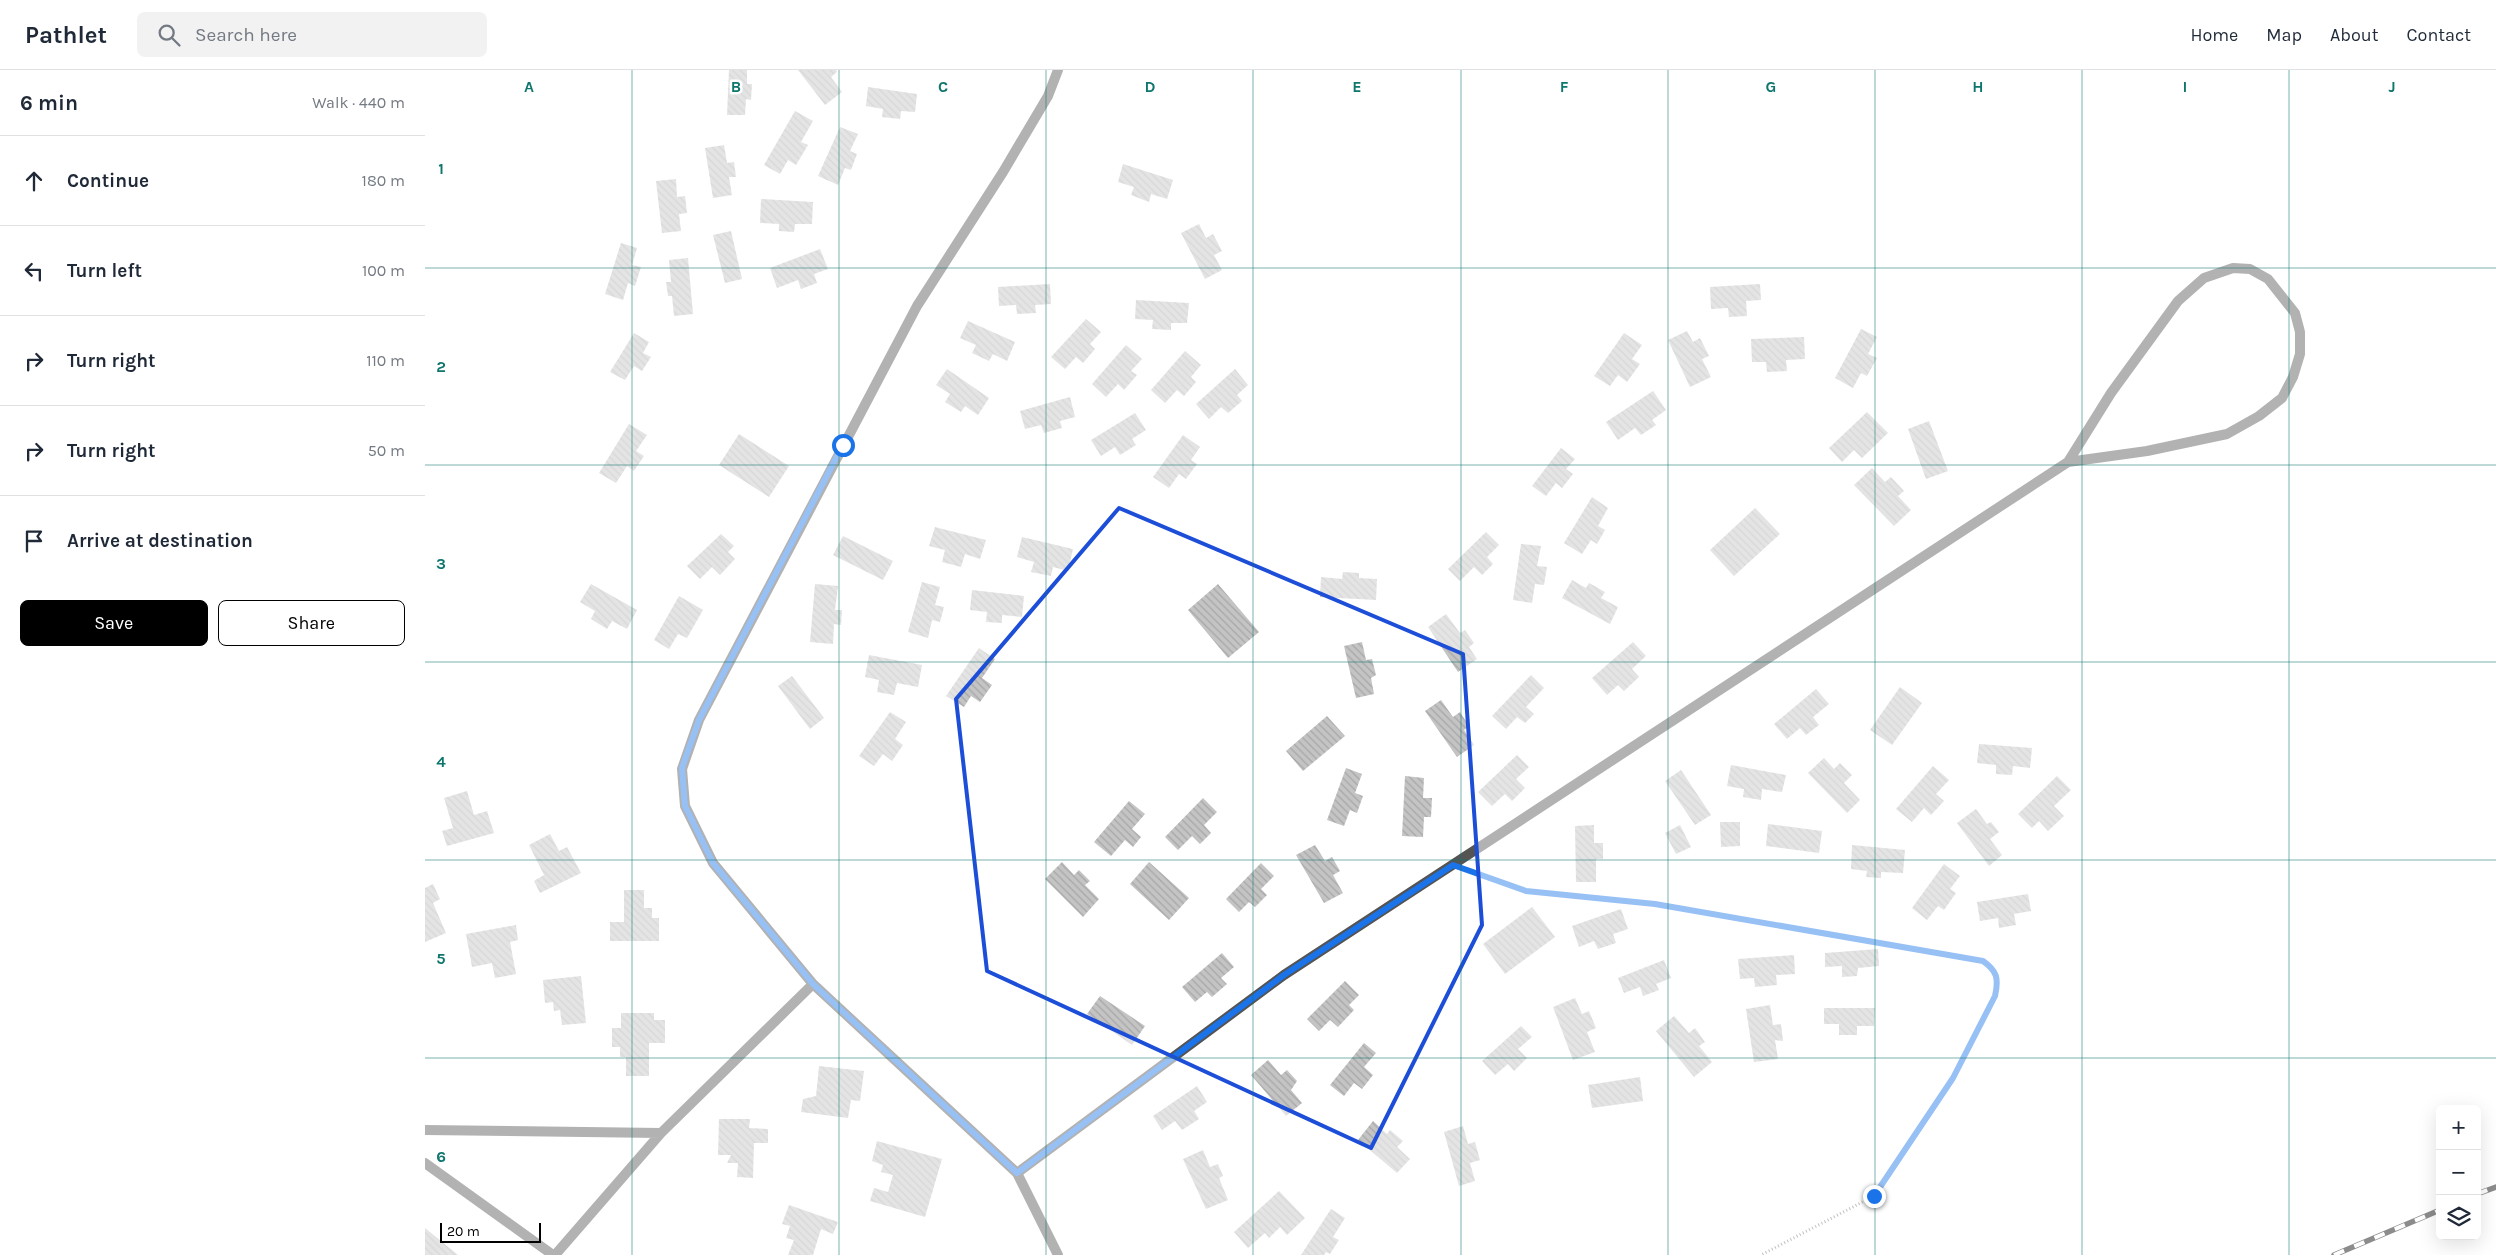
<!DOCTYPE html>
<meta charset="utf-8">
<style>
:root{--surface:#fff;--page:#f2f2f3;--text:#1f2937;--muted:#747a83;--line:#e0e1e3;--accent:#000}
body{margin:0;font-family:Karla,sans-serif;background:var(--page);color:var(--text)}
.controls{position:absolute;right:15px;bottom:15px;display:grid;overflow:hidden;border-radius:8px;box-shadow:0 5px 20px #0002}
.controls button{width:45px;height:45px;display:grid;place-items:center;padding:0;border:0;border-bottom:1px solid var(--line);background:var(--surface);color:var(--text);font:25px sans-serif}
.scale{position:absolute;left:15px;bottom:12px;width:101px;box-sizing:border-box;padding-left:5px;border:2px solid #000;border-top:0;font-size:14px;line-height:18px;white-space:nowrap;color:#000;-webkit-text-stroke:4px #fff;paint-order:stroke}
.stop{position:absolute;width:15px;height:15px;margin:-11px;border:4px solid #1a73e8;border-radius:50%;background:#fff}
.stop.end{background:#1a73e8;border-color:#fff;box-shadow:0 1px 5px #0008}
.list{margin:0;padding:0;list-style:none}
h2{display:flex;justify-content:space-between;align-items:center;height:65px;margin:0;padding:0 20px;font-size:21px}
h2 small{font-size:16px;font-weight:400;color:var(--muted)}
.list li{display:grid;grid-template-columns:32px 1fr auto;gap:15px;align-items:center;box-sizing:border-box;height:90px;padding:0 20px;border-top:1px solid var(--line)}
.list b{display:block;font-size:19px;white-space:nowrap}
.list em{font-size:16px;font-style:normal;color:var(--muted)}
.actions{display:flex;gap:10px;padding:15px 20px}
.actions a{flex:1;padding:11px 0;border:1px solid var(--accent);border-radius:8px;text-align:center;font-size:18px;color:var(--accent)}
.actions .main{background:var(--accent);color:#fff}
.icon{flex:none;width:28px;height:28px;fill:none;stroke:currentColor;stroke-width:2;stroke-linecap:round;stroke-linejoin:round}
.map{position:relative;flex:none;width:2071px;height:1185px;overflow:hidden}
header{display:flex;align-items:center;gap:30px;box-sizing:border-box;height:70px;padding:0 25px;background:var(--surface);border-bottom:1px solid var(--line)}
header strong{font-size:24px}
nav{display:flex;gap:28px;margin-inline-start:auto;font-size:18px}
.search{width:350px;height:45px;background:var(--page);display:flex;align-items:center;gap:12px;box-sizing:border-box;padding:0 18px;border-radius:8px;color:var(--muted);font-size:19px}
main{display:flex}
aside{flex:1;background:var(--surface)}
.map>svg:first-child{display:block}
</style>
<header>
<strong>Pathlet</strong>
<div class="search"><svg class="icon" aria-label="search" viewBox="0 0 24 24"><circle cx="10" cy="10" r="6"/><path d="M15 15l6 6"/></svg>Search here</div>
<nav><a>Home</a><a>Map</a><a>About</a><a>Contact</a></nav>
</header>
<main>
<aside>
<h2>6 min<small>Walk · 440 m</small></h2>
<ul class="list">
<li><svg class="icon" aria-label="ahead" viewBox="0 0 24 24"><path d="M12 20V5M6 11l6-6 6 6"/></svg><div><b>Continue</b></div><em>180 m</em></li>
<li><svg class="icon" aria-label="left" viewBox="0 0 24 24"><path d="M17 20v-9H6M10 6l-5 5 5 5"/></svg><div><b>Turn left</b></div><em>100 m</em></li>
<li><svg class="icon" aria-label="right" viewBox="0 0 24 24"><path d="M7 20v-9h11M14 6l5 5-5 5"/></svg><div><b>Turn right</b></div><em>110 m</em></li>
<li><svg class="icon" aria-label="right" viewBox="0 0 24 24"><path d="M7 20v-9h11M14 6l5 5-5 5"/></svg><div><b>Turn right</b></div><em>50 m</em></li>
<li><svg class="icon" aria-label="arrive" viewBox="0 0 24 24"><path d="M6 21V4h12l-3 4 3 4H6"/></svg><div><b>Arrive at destination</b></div></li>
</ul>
<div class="actions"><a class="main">Save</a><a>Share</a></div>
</aside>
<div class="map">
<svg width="2071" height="1185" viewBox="0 0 2071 1185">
<defs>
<pattern id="building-back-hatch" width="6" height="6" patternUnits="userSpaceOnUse" patternTransform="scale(1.25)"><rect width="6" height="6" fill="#c4c4c4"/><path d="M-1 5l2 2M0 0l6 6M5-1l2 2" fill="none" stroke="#a7a7a7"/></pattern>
</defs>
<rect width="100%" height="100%" fill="#fff"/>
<!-- building -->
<path fill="url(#building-back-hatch)" d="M304 0H322V14H327L326 30 321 29 320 45H302Z
M373 0H411L412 2 406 7 417 22 400 35Z
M443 17 492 24 490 42 476 41 475 49 457 47 458 39 441 36Z
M370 41 388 51 376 72 383 75 371 95 363 90 355 104 339 95Z
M415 57 433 64 425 81 432 84 426 100 420 98 413 115 393 106Z
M299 75 302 93 309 92 311 107H304L307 125 288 128 280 78Z
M698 94 748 110 742 129 726 124 724 132 706 125 709 117 693 112Z
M251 109 252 127 260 126 262 143 254 144 256 161 237 163 231 111Z
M336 129 388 132 387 154H370L369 162 354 161V154L335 153Z
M774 154 781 168 788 164 797 181 789 185 797 200 780 209 756 163Z
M306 161 317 209 300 213 288 165Z
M196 173 212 178 207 195 216 197 210 216 203 213 198 230 180 224Z
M395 179 403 199 389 204 392 213 376 219 373 210 352 218 345 198Z
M263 188 268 244 249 246 247 226H243L241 212H246L244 190Z
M625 214 626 234 610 235 611 243 592 244 591 235 574 236 573 217Z
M1335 214 1336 230 1321 231 1322 246 1304 247 1303 238 1286 239 1285 217Z
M711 230 764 233 762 253H746V260L727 259 728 250 710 249Z
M661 249 676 262 665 274 670 279 658 293 651 287 640 299 626 287Z
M543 251 590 272 582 291 568 284 564 291 547 283 551 275 535 268Z
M1436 259 1452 267 1443 284 1452 288 1442 306 1436 303 1428 318 1410 308Z
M1262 261 1268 272 1275 268 1284 286 1277 289 1286 307 1265 317 1243 270Z
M209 263 224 272 218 283 226 287 217 301 209 296 200 310 185 302Z
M1199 263 1217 275 1207 289 1215 294 1202 312 1193 305 1185 316 1169 306Z
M1379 267 1380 289 1361 290 1362 301 1342 302 1341 292H1327L1326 269Z
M701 275 717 289 706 301 712 305 699 320 693 314 681 327 667 314Z
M760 281 776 295 766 307 771 312 759 326 752 320 740 333 726 320Z
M522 299 564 328 553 345 540 336 536 342 520 332 525 324 511 315Z
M810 299 823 315 812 325 817 331 803 343 796 337 784 349 771 334Z
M1228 321 1241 340 1227 350 1231 355 1216 365 1210 358 1193 370 1181 352Z
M645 327 650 347 635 351 637 358 619 363 616 355 600 359 595 341Z
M1442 342 1463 363 1437 388 1429 380 1417 392 1404 378Z
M710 343 721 360 707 369 711 375 695 385 690 377 676 386 666 370Z
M1504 351 1523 401 1501 409 1483 359Z
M204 354 222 365 211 381 219 386 209 401 202 396 191 413 174 403Z
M314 364 364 396 344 427 294 395Z
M758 365 775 377 766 390 772 394 761 409 754 404 744 418 728 407Z
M1136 378 1150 389 1141 399 1148 404 1137 418 1131 413 1121 426 1107 416Z
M1447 398 1460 412 1466 407 1479 421 1473 426 1486 440 1469 456 1429 415Z
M1167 427 1183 438 1173 456 1180 460 1172 474 1166 470 1157 484 1139 473Z
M1330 438 1355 464 1309 506 1285 480Z
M510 457 561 470 555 489 540 484 536 497 517 492 520 480 504 476Z
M1061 462 1074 475 1062 487 1068 494 1057 505 1049 497 1035 511 1023 499Z
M296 464 309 476 303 482 310 489 295 505 287 497 275 509 262 496Z
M418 466 468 491 458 510 408 485Z
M597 467 648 479 643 501 628 497 626 506 606 502 609 492 592 487Z
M1096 474 1116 476 1112 496 1122 497 1119 515 1110 514 1107 533 1088 530Z
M918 502 934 503V508L952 509 951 530 895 527 896 507 917 509Z
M1147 510 1161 518 1164 513 1180 522 1176 528 1193 537 1185 554 1137 528Z
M497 512 515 517 510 535 519 537 515 552 507 550 503 568 483 562Z
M166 514 212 540 202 559 187 551 182 559 166 549 170 541 155 532Z
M390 514 413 516 410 540H417L416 555 409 554 408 574 385 572Z
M793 514 834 562 803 588 763 540Z
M547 520 599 526 597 547 577 545V553L561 552 562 542 545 540Z
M254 526 278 540 262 568 253 564 244 579 229 570Z
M1021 544 1035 563 1040 560 1049 573 1044 577 1052 589 1033 602 1003 557Z
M937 572 941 590 947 589 951 605 946 608 949 624 931 628 919 576Z
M1208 572 1221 586 1207 599 1214 607 1199 621 1193 615 1182 625 1167 608Z
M554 578 570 589 557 608 567 615 555 632 546 626 539 637 521 626Z
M444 585 497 595 493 617 472 613 469 625 452 622 454 610 440 607Z
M1106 605 1119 618 1101 637 1109 644 1100 653 1092 647 1081 659 1067 646Z
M367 606 399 648 385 659 353 616Z
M1475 617 1497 633 1467 675 1445 660Z
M1391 619 1404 634 1388 647 1394 655 1381 665 1375 658 1362 669 1349 654Z
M1016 630 1028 647 1035 642 1044 656 1039 660 1049 675 1032 687 1000 641Z
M465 642 481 652 470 669 478 675 467 691 458 684 449 696 434 686Z
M902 646 920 666 878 701 861 681Z
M1554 674 1607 678 1605 698 1588 696 1587 705 1571 704V695L1552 693Z
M1092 685 1104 697 1091 709 1100 718 1087 731 1080 724 1067 736 1053 722Z
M1399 688 1409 699 1415 693 1427 705 1419 713 1435 730 1422 743 1383 703Z
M1306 695 1361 705 1357 722 1337 719 1336 730 1318 727 1319 719 1302 716Z
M1508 696 1524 710 1511 724 1519 731 1506 745 1499 738 1487 752 1471 739Z
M921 698 937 704 930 723 938 726 932 743 925 740 919 756 902 750Z
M1256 700 1286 745 1270 755 1240 711Z
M980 706 999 708 998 728H1007L1006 747H999L998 767 977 766Z
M1632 706 1646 720 1629 736 1639 746 1623 761 1614 751 1607 758 1593 744Z
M42 721 49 745 62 741 69 763 22 776 17 761 28 758 19 728Z
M778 728 792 742 779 755 786 763 775 774 767 766 753 780 740 767Z
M704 731 720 744 707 759 716 767 708 777 700 770 686 786 669 772Z
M1551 739 1562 754 1566 752 1574 762 1565 769 1577 785 1564 796 1532 753Z
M1295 752H1315V776L1296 777Z
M1343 754 1397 761 1394 783 1341 776Z
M1169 755V773H1178V789H1171V812H1151L1150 756Z
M1255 755 1266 777 1251 784 1240 763Z
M125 764 134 781 142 777 156 803 115 823 109 811 119 805 104 775Z
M890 775 900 791 907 787 915 801 908 805 918 823 899 833 871 785Z
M1427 775 1480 780 1478 803 1456 802V808L1441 807 1442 801 1426 799Z
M637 792 649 805 654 800 665 811 660 815 674 829 658 847 620 809Z
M724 792 764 828 744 850 705 814Z
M836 793 849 806 836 819 842 825 830 837 824 832 814 842 801 829Z
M1519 794 1535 806 1525 819 1531 823 1519 840 1513 836 1502 850 1487 838Z
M8 814 15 829 8 833 21 863 0 872V818Z
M199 820H219V838H227V848H234V871H185V852H199Z
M1603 824 1606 841 1589 844 1591 855 1574 858 1573 848 1555 851 1552 832Z
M1107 837 1130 867 1080 904 1058 874Z
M1196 839 1203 859 1188 864 1191 873 1173 879 1169 871 1154 877 1147 856Z
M91 855 93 870 85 872 91 904 70 908 67 893 47 897 41 864Z
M1453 879 1454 896 1433 898 1432 906 1417 907V896L1400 897V883Z
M797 883 809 897 796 908 802 914 787 927 782 922 770 932 757 917Z
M1369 885 1370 904 1351 905 1352 915 1330 917 1329 908 1315 909 1313 889Z
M1239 890 1246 908 1231 914 1234 920 1218 926 1215 917 1199 923 1193 908Z
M156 906 161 953 137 955 135 940 129 941 128 932 120 933 118 910Z
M920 911 934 925 924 935 929 940 913 957 905 950 894 961 882 949Z
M675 926 720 956 707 975 662 944Z
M1150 928 1157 944 1164 941 1171 958 1162 962 1170 982 1148 990 1128 937Z
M1345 935 1348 955 1356 954 1358 971 1350 970 1353 989 1329 992 1321 939Z
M1399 938H1450L1449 956H1432V965H1414V954H1399Z
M196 943H229V950H240V973H224V1006H201V987H195V977H187V958H196Z
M1249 946 1264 963 1270 958 1280 972 1274 976 1287 992 1269 1007 1231 961Z
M1096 956 1107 967 1093 979 1102 988 1089 1001 1083 994 1070 1005 1057 991Z
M939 973 951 983 939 997 948 1005 937 1019 929 1013 919 1026 905 1015Z
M843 990 856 1005 862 1000 872 1011 866 1020 877 1033 861 1046 826 1005Z
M394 996 439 1001 435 1031 426 1030 423 1048 376 1042 378 1029 391 1026Z
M1215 1007 1218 1031 1167 1038 1163 1015Z
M772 1016 782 1032 769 1041 774 1049 757 1060 750 1051 737 1060 728 1046Z
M294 1049H325L324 1058 343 1059V1073H329L328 1108 312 1107 313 1093H302L306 1085H293Z
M948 1051 962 1064 965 1060 978 1071 972 1077 985 1089 972 1103 933 1070Z
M1038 1056 1043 1074 1050 1072 1055 1090 1045 1093 1050 1111 1034 1116 1019 1062Z
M452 1071 517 1089 500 1147 445 1131 449 1118 463 1122 468 1105 456 1102 458 1095 447 1091Z
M778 1080 785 1097 793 1094 798 1106 794 1108 803 1130 781 1139 758 1089Z
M854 1121 880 1148 862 1165 855 1157 844 1168 840 1163 823 1178 809 1162Z
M364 1135 413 1152 408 1164 396 1159 388 1185H363L369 1170 361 1168 365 1156 357 1154Z
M906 1139 920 1148 908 1167 914 1170 905 1184 901 1182 899 1185H876Z
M0 1158 33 1185H0Z"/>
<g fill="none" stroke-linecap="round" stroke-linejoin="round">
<!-- path -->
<path stroke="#767676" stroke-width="3" stroke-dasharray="1 2.5" stroke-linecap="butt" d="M1056 805 1101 821 1230 834 1558 891C1572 901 1574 908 1571 926L1528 1007 1449 1126 1336 1185"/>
<!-- minor -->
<path stroke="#545454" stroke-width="10" d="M633 0 623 26 578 102 492 236 274 650 257 699 260 736 288 793 388 914 592 1103 633 1185
M0 1060 236 1063 388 914
M0 1093 128 1185
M592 1103 859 905 1643 392 1686 323 1753 231 1779 208 1808 198 1825 199 1843 209 1870 243 1875 262V284L1868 307 1857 328 1834 346 1802 364 1722 381 1643 392
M130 1185 236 1063"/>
<defs>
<path id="rail" d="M2052 1124 2071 1117
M1909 1185 2015 1140"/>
</defs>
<!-- rail casing -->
<use href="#rail" stroke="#000" stroke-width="5.5"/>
<!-- rail -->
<use href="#rail" stroke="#fff" stroke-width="4" stroke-dasharray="11" stroke-linecap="butt"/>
</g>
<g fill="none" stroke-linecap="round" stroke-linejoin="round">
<!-- route -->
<path stroke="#1a73e8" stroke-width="6" d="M418 375 274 650 257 698 260 736 288 793 388 914 592 1103 859 905 1028 795 1101 821 1230 834 1558 891C1572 901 1574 908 1570 926L1528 1008 1449 1126"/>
</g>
<!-- marked area -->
<path d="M0 0H2071V1185H0ZM694 438 1038 584 1057 855 946 1078 562 901 531 629Z" fill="#fff" fill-opacity=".55" fill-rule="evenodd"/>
<path fill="none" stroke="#1d4ed8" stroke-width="4" stroke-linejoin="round" d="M694 438 1038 584 1057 855 946 1078 562 901 531 629Z"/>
<!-- grid -->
<path fill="none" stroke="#0f766e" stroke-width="1" stroke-opacity="0.55" d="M207 0V1185M414 0V1185M621 0V1185M828 0V1185M1036 0V1185M1243 0V1185M1450 0V1185M1657 0V1185M1864 0V1185M0 198H2071M0 395H2071M0 592H2071M0 790H2071M0 988H2071"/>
<g font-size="16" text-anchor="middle" font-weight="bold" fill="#0f766e" stroke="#fff" stroke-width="5" stroke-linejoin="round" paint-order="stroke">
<text x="104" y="22">A</text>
<text x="311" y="22">B</text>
<text x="518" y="22">C</text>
<text x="725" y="22">D</text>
<text x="932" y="22">E</text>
<text x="1139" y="22">F</text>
<text x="1346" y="22">G</text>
<text x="1553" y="22">H</text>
<text x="1760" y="22">I</text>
<text x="1967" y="22">J</text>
<text x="16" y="104">1</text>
<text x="16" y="302">2</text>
<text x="16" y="499">3</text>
<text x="16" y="697">4</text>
<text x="16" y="894">5</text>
<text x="16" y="1092">6</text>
</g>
</svg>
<div class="controls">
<button>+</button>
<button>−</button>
<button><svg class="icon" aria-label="layers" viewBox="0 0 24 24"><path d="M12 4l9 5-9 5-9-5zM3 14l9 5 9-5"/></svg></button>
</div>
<div class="scale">20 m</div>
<div class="stop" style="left:418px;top:375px"></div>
<div class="stop end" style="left:1449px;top:1126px"></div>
</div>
</main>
